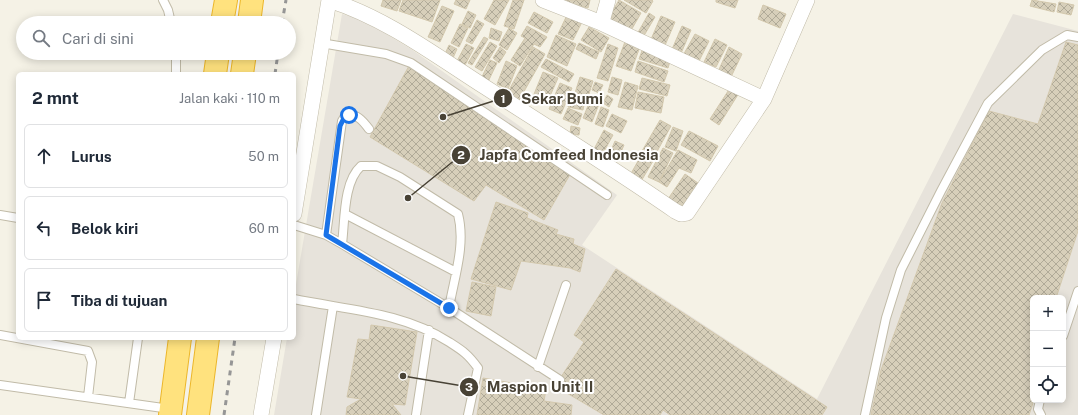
<!DOCTYPE html>
<html lang="id">
<meta charset="utf-8">
<style>
:root{--surface:#fff;--page:#f2f2f3;--text:#1f2937;--muted:#747a83;--line:#e0e1e3}
body{margin:0;font-family:"Public Sans",sans-serif;background:var(--page);color:var(--text)}
.controls{position:absolute;right:12px;bottom:12px;display:grid;overflow:hidden;border-radius:6px;box-shadow:0 2px 10px #0003}
.controls button{width:36px;height:36px;display:grid;place-items:center;padding:0;border:0;border-bottom:1px solid var(--line);background:var(--surface);color:var(--text);font:20px sans-serif}
.stop{position:absolute;width:12px;height:12px;margin:-9px;border:3px solid #1a73e8;border-radius:50%;background:#fff}
.stop.end{background:#1a73e8;border-color:#fff;box-shadow:0 1px 4px #0008}
.list{margin:0;padding:0;list-style:none}
h2{display:flex;justify-content:space-between;align-items:center;height:52px;margin:0;padding:0 16px;font-size:17px}
h2 small{font-size:13px;font-weight:400;color:var(--muted)}
.list li{display:grid;grid-template-columns:26px 1fr auto;gap:12px;align-items:center;box-sizing:border-box;height:64px;margin:0 8px 8px;padding:0 8px;border:1px solid var(--line);border-radius:6px}
.list b{display:block;font-size:15px;white-space:nowrap}
.list em{font-size:13px;font-style:normal;color:var(--muted)}
.icon{flex:none;width:22px;height:22px;fill:none;stroke:currentColor;stroke-width:2;stroke-linecap:round;stroke-linejoin:round}
.map{position:relative;flex:none;width:1078px;height:415px;overflow:hidden}
.search{position:absolute;background:var(--surface);box-shadow:0 2px 10px #0003;left:16px;top:16px;width:280px;height:44px;display:flex;align-items:center;gap:10px;box-sizing:border-box;padding:0 14px;border-radius:22px;color:var(--muted);font-size:15px}
.panel{position:absolute;background:var(--surface);box-shadow:0 2px 10px #0003;left:16px;top:72px;width:280px;height:268px;border-radius:6px}
.map>svg:first-child{display:block}
</style>
<div class="map">
<svg width="1078" height="415" viewBox="0 0 1078 415">
<defs>
<pattern id="building-cross-hatch" width="8" height="8" patternUnits="userSpaceOnUse"><rect width="8" height="8" fill="#d7cfba"/><path d="M0 0l8 8M0 8l8-8" fill="none" stroke="#b0aa98"/></pattern>
</defs>
<rect width="100%" height="100%" fill="#f5f2e6"/>
<!-- industrial -->
<path fill="#e7e3db" fill-rule="evenodd" d="M342 14 363 20 411 49 617 195 582 245 817 399 1013 14 1078 31V415H274L287 338H294V296ZM1033 298H1063V400H1033Z"/>
<!-- building -->
<path fill="url(#building-cross-hatch)" stroke="#d3c8ad" d="M383 0H401L397 11 381 6Z
M403 0H440L432 22 399 11Z
M456 0H470L466 9 454 4Z
M494 0H509L495 25 484 19Z
M513 0H524L514 29 504 26Z
M556 0H590L588 8Z
M619 0 641 13 629 34 607 21Z
M624 0H652L653 1 646 13Z
M716 0H738L735 8 716 2Z
M1032 0 1056 4 1054 12 1030 6Z
M1059 2 1074 5 1071 15 1057 12Z
M763 5 786 14 780 28 758 19Z
M442 6 454 11 440 42 428 37Z
M468 11 476 15 470 28 462 24Z
M534 12 553 22 547 33 528 23Z
M568 13 583 20 573 40 558 34Z
M649 13 655 17 642 39 636 36Z
M661 16 675 22 663 50 649 44Z
M477 20 484 24 472 44 466 41Z
M460 24 468 28 459 47 451 43Z
M527 26 547 37 540 47 534 44 520 66 511 60 525 38 521 36Z
M682 26 691 30 679 58 670 54Z
M589 27 609 38 601 52 581 40Z
M491 28 502 32 499 41 489 38Z
M509 28 517 33 507 50 499 45Z
M695 34 709 41 696 67 681 59Z
M556 35 576 44 567 66 547 57Z
M484 37 488 39 472 65 468 63Z
M626 39 641 44 631 71 616 66Z
M715 39 727 45 716 67 704 62Z
M490 42 497 46 482 71 475 67Z
M1066 42 1078 45V231L1056 298H1033L1034 400 1029 415H871L881 370 942 203 989 111 1038 124Z
M579 43 599 52 596 59 576 49Z
M466 44 474 48 464 67 456 63Z
M608 44 618 48 608 81 597 78Z
M449 45 457 49 453 58 445 54Z
M500 47 506 52 499 63 493 58Z
M533 47 545 54 517 104 505 97Z
M729 47 742 54 730 79 717 74Z
M643 48 671 58 668 68 639 59Z
M546 59 574 74 569 82 541 67Z
M490 60 497 63 486 86 479 83Z
M506 61 517 66 508 89 497 84Z
M638 61 668 71 664 82 635 72Z
M410 64 572 171 544 220 486 185 474 201 370 137Z
M543 72 558 78 546 105 532 99Z
M580 77 593 81 588 97 575 93Z
M612 77 622 80 618 95 608 92Z
M642 78 670 85 667 96 639 89Z
M595 82 603 85 599 93 592 90Z
M625 82 638 86 632 110 618 107Z
M560 83 572 88 561 114 549 109Z
M730 88 739 93 719 125 710 119Z
M638 92 664 97 661 113 635 108Z
M607 95 613 99 609 107 603 103Z
M571 96 585 100 583 110 568 107Z
M592 96 601 99 592 122 583 118Z
M601 107 609 110 603 127 595 124Z
M568 108 582 114 578 125 563 119Z
M612 114 627 121 621 133 606 126Z
M660 120 671 126 654 157 642 151Z
M571 126 580 128 579 135 570 134Z
M673 127 683 131 676 151 665 147Z
M604 130 613 135 602 155 593 151Z
M689 131 718 146 710 161 681 145Z
M615 141 624 145 616 164 607 160Z
M663 148 673 153 659 182 648 177Z
M678 150 697 160 691 173 679 168 667 187 659 182Z
M642 154 653 161 640 183 629 177Z
M685 174 698 183 681 208 668 199Z
M496 202 528 213 527 218 558 230 556 234 574 239 573 244 585 249 580 272 570 268 521 261 511 290 471 279Z
M616 269 827 407 822 415H670L663 410 660 415H604L555 386 584 342 574 335Z
M472 282 496 287 491 316 466 311Z
M371 325 417 332 405 405 392 404 401 415H346L347 407 361 399 347 397 358 339 369 340Z
M483 378 546 389 544 401 572 405 571 415H477Z"/>
<g fill="none" stroke-linecap="round" stroke-linejoin="round">
<defs>
<path id="service" d="M163 0 168 10 171 23
M321 43 386 54 411 63 607 195
M176 74V53
M345 214 456 272
M0 215 18 218
M294 225 326 235 342 244 449 308 560 380
M326 235 342 121 345 116C356 112 363 121 369 129
M342 244C345 221 343 182 361 166H377L400 177 458 214C466 245 454 278 449 308
M294 299C347 310 402 312 449 342 463 351 468 354 478 368L468 415
M0 335 88 351 92 362 88 397
M1063 336 1078 291
M538 367 566 285
M0 385 170 409
M1040 400 1038 409 1041 415
M129 403 138 338
M316 415 333 306
M416 415 429 330
M865 415 886 318 901 270 941 191 988 103 1042 50 1067 35 1078 37"/>
<path id="minor" d="M329 0C386 18 435 55 485 87 549 128 613 168 675 211L681 214 687 213 764 99 807 0
M543 0 599 22 603 18 608 0
M599 22 764 99
M294 214 329 0
M261 415 274 338"/>
<path id="trunk" d="M222 23 226 0
M249 23 252 0
M215 74 218 53
M242 74 245 53
M170 415 180 338
M198 415 208 338"/>
</defs>
<!-- service casing -->
<use href="#service" stroke="#c1bba8" stroke-width="10"/>
<!-- minor casing -->
<use href="#minor" stroke="#c1bba8" stroke-width="16"/>
<!-- trunk casing -->
<use href="#trunk" stroke="#ecb629" stroke-width="24"/>
<!-- service -->
<use href="#service" stroke="#fff" stroke-width="8"/>
<!-- minor -->
<use href="#minor" stroke="#fff" stroke-width="15"/>
<!-- trunk -->
<use href="#trunk" stroke="#ffe27e" stroke-width="22"/>
<!-- rail -->
<path stroke="#969696" stroke-width="3" stroke-dasharray="5 5" stroke-linecap="butt" d="M282 23 286 0
M275 74 278 53
M224 415 235 338"/>
</g>
<g fill="none" stroke-linecap="round" stroke-linejoin="round">
<!-- route -->
<path stroke="#1a73e8" stroke-width="5" d="M349 115 345 116 340 126 326 235 449 308"/>
</g>
<!-- callouts -->
<path fill="none" stroke="#484235" stroke-width="1.5" d="M443 117L503 98M408 198L461 155M403 376L469 387"/>
<g fill="#484235" stroke="#fff" stroke-width="1.5">
<circle cx="443" cy="117" r="4"/>
<circle cx="408" cy="198" r="4"/>
<circle cx="403" cy="376" r="4"/>
<circle cx="503" cy="98" r="10"/>
<circle cx="461" cy="155" r="10"/>
<circle cx="469" cy="387" r="10"/>
</g>
<g font-size="12" text-anchor="middle" font-weight="bold" fill="#fff">
<text x="503" y="103">1</text>
<text x="461" y="159">2</text>
<text x="469" y="391">3</text>
</g>
<g font-size="15" text-anchor="middle" font-weight="bold" fill="#484235" stroke="#fff" stroke-width="4" stroke-linejoin="round" paint-order="stroke">
<text x="562" y="104">Sekar Bumi</text>
<text x="569" y="160">Japfa Comfeed Indonesia</text>
<text x="540" y="392">Maspion Unit II</text>
</g>
</svg>
<div class="controls">
<button>+</button>
<button>−</button>
<button><svg class="icon" aria-label="locate" viewBox="0 0 24 24"><circle cx="12" cy="12" r="6"/><path d="M12 2v4M12 18v4M2 12h4M18 12h4"/></svg></button>
</div>
<div class="stop" style="left:349px;top:115px"></div>
<div class="stop end" style="left:449px;top:308px"></div>
<div class="search"><svg class="icon" aria-label="search" viewBox="0 0 24 24"><circle cx="10" cy="10" r="6"/><path d="M15 15l6 6"/></svg>Cari di sini</div>
<section class="panel">
<h2>2 mnt<small>Jalan kaki · 110 m</small></h2>
<ul class="list">
<li><svg class="icon" aria-label="ahead" viewBox="0 0 24 24"><path d="M12 20V5M6 11l6-6 6 6"/></svg><div><b>Lurus</b></div><em>50 m</em></li>
<li><svg class="icon" aria-label="left" viewBox="0 0 24 24"><path d="M17 20v-9H6M10 6l-5 5 5 5"/></svg><div><b>Belok kiri</b></div><em>60 m</em></li>
<li><svg class="icon" aria-label="arrive" viewBox="0 0 24 24"><path d="M6 21V4h12l-3 4 3 4H6"/></svg><div><b>Tiba di tujuan</b></div></li>
</ul>
</section>
</div>
